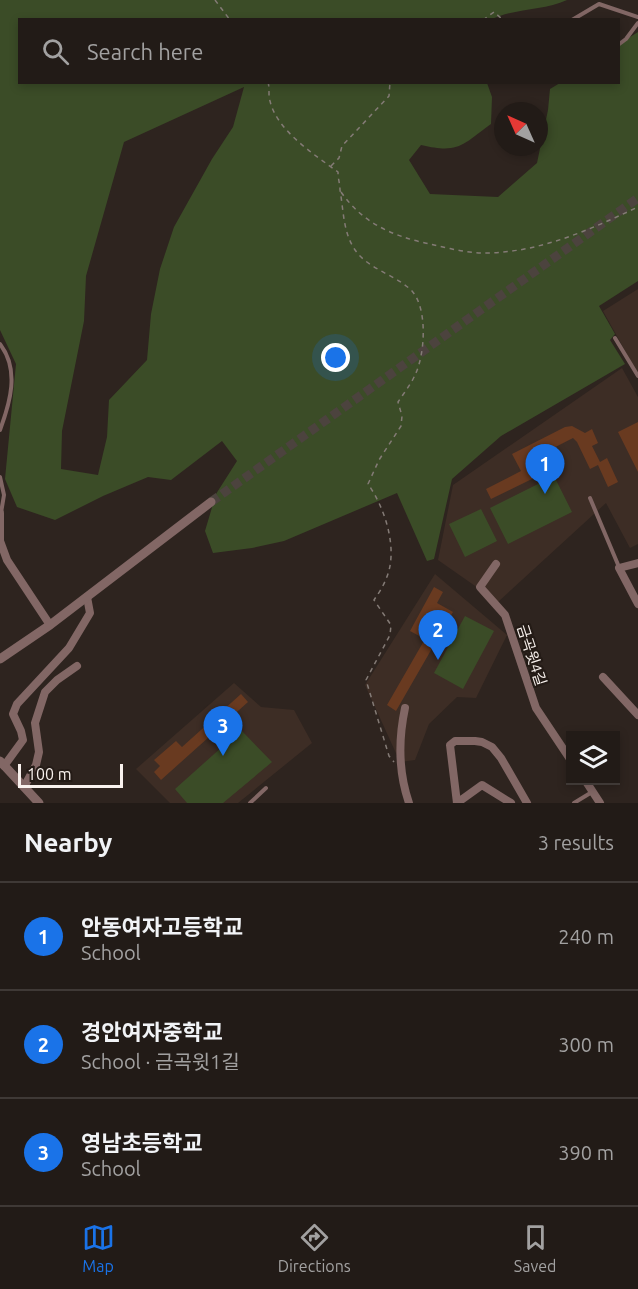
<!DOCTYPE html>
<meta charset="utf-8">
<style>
:root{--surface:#221b17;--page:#2e2824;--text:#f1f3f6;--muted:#a2a1a1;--line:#3f3936;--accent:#1a73e8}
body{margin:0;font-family:Ubuntu,"Noto Sans KR",sans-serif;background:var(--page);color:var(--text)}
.controls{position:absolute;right:18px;bottom:18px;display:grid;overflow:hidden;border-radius:0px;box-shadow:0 3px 9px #0003}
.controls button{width:54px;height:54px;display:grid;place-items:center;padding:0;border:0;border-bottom:2px solid var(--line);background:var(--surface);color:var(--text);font:30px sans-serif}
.compass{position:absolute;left:494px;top:102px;width:54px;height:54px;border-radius:50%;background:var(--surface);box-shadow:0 3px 9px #0003;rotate:315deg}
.scale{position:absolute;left:18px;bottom:15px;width:105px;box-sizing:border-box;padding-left:6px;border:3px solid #f9f2ee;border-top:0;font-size:16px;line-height:21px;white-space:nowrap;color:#f9f2ee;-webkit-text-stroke:4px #241b16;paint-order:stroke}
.you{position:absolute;left:336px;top:358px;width:21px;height:21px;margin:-15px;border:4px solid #fff;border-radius:50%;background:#1a73e8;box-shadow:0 0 0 9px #1a73e833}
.badge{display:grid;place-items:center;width:39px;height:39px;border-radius:50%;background:var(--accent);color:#fff;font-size:20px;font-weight:700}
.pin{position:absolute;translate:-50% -50px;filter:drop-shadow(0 2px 3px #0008)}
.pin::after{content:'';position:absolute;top:32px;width:21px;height:18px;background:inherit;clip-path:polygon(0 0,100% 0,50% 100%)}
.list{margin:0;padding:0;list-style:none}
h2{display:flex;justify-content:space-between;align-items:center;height:78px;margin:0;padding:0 24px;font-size:26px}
h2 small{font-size:20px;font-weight:400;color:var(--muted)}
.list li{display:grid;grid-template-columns:39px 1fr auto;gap:18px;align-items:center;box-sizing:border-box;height:108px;padding:0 24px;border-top:2px solid var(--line)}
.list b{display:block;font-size:22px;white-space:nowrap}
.list p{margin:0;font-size:20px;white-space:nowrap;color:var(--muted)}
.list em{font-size:20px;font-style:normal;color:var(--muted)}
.icon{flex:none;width:33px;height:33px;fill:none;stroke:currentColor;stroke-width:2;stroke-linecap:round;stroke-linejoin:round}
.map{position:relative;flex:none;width:638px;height:803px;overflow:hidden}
.search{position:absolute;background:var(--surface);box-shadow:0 3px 9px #0003;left:18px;right:18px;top:18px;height:66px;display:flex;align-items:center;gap:15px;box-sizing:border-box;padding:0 21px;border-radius:0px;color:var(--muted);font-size:22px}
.sheet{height:402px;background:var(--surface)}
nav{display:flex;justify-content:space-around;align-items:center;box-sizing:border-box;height:84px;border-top:2px solid var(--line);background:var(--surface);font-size:16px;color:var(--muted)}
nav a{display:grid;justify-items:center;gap:3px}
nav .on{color:var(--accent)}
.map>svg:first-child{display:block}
</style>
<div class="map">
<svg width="638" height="803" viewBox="0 0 638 803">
<rect width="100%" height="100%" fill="#2e241f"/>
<!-- built -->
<path fill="#3d2d25" d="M638 289V374L603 311Z
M622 368 638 397V544L630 548 606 503 498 602 438 560 453 485Z
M435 574 507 635 476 698 457 697 429 724 415 760 400 762 365 685Z
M234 683 261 707 294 710 312 743 238 803H170L136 769Z"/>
<!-- green -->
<path fill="#3b4c27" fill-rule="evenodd" d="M0 0H567C543 11 514 8 490 20H20V82L487 83 492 97 491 124C462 145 459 154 421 145L409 160 430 194 498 197 537 163 548 110 550 89 560 83 618 82 619 44 638 32V281L599 306 615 334 610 340 625 364 501 436 452 479 434 559 427 561 397 493 284 541 252 548 213 553 205 531 216 494 237 461 222 441 171 480 148 477 103 496 55 520 17 507 5 479 16 364 0 330ZM244 87 233 127 212 159 174 227 160 269 151 314 147 360 109 400 107 437 98 475 61 469 62 431 84 321 86 276 124 142Z
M554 476 572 512 508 544 490 508Z
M481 509 497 541 465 557 449 524Z
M465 616 494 631 463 689 434 673Z
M241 730 272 762 223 803H187L175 789Z"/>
<!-- building -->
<path fill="#693a20" d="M638 422V472L618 432Z
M572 426 585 433 592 429 598 443 592 446 600 462 607 458 618 482 608 487 598 465 590 469 577 442 573 438 526 462 534 478 491 499 486 489 521 471 512 454 565 427Z
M434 587 443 592 437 603 453 612 396 711 387 705 425 639 410 631Z
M241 694 248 702 161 780 154 772 160 766 154 760 176 741 182 747Z"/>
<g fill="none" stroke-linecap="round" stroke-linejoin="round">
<!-- tertiary-tunnel -->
<path stroke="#4c433e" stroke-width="9" stroke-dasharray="9 4.5" stroke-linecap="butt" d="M211 502 638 198"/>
<!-- path -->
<path stroke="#847b76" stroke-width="1.5" stroke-dasharray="4.5 4.5" stroke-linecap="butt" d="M215 0 230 20
M483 20 494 12 503 20
M268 82C270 89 268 95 270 101 277 131 315 155 338 172 338 179 340 184 340 190 344 213 343 237 359 255 374 271 397 276 412 291 428 309 425 355 415 375 411 384 404 393 398 402L402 416 401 426 379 460 368 484C385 508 399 550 386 579 383 587 378 594 374 600L391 625 390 635 366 680 389 756 394 762
M331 166 339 158 342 146 389 96 390 82
M341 192C362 222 390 235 425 243 444 247 465 253 484 253 539 253 589 230 638 207"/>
<!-- service -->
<path stroke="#826765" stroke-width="4" d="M572 20 599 4 638 17
M618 45 626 39 638 23
M546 82H550
M615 338 638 376
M0 344C20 370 10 403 0 430
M0 477 4 495 1 513
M590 498 619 567
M250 803 266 788
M574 803 592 792"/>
<!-- minor -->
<path stroke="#826765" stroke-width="8" d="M0 513V541L7 560 50 625
M638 563 619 568 638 604
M496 564 480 587 505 615 536 708 570 759
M603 677 638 715
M405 708C398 741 398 771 409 803
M4 766 23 740 21 731 13 714 17 704 69 648 90 613 87 597
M585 780 600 803
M24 787 36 765 39 752 35 723 45 692 57 680 77 666
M457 803 450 745 455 741H475L482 742 492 747 501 758 527 803
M457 803 482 785 511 803"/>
<!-- tertiary -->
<path stroke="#826765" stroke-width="9" d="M0 659 50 625 211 502
M0 761 39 803"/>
</g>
<g text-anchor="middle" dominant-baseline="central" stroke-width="4.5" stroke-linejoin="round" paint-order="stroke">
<!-- street labels -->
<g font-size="15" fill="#f9f2ee" stroke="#241b16">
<text transform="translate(532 655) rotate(72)">금곡윗4길</text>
</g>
</g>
</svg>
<div class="controls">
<button><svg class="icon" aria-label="layers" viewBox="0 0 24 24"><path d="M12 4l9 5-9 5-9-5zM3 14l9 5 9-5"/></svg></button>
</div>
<svg class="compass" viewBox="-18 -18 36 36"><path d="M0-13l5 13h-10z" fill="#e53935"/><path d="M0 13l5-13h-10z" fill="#a2a1a1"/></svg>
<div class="scale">100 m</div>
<div class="you"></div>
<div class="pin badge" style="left:545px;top:494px">1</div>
<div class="pin badge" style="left:438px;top:660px">2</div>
<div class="pin badge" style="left:223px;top:756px">3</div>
<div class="search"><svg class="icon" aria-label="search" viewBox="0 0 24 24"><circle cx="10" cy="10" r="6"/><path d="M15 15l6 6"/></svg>Search here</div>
</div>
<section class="sheet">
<h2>Nearby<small>3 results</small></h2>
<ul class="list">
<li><span class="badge">1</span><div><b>안동여자고등학교</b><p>School</p></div><em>240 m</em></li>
<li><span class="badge">2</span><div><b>경안여자중학교</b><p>School · 금곡윗1길</p></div><em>300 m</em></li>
<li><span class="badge">3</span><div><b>영남초등학교</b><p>School</p></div><em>390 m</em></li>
</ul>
</section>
<nav>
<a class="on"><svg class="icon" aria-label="map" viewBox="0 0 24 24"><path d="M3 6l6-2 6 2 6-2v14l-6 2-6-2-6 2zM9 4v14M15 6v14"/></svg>Map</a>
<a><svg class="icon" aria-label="directions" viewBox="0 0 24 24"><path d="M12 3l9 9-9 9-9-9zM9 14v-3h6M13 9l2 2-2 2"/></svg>Directions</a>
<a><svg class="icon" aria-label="saved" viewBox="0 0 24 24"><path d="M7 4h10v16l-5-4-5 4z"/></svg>Saved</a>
</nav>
